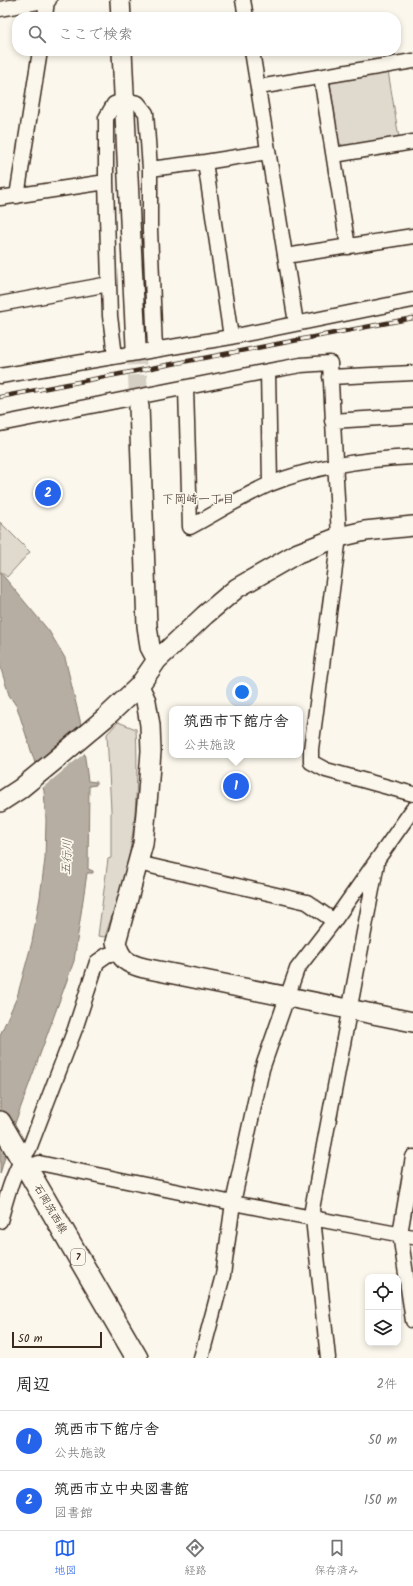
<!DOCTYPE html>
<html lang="ja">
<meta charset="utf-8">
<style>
:root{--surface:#fff;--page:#f2f2f2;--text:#222;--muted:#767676;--line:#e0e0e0;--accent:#2563eb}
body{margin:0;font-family:Kalam,"Klee One",sans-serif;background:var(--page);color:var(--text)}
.controls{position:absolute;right:12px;bottom:12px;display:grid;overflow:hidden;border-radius:8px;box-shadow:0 2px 6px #0003}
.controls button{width:36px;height:36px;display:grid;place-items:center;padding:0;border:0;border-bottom:1px solid var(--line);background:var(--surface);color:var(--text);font:20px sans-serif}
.scale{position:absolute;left:12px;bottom:10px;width:90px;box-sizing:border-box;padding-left:4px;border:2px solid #3b2a1e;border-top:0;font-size:11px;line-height:14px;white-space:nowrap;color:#3b2a1e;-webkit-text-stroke:3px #fbf7ec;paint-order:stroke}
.you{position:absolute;left:242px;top:692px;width:14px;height:14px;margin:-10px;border:3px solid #fff;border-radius:50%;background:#1a73e8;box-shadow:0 0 0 6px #1a73e833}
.badge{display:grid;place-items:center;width:26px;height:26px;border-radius:50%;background:var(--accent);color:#fff;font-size:13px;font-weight:700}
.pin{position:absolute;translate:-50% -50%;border:2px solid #fff;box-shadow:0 1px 4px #0006}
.popup{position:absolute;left:169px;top:706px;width:134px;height:52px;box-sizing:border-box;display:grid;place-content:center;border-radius:8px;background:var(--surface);filter:drop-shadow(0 1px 3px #0005);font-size:13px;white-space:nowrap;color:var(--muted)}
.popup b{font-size:15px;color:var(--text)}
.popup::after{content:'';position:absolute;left:50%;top:100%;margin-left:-8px;border:8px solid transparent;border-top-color:var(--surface)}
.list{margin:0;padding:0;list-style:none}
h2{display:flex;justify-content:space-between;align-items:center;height:52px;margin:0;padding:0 16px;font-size:17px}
h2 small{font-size:13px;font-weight:400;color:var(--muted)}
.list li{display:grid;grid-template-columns:26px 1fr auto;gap:12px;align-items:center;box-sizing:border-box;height:60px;padding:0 16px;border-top:1px solid var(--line)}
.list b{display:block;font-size:15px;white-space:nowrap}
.list p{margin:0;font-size:13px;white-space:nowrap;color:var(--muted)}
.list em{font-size:13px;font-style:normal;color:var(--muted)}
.icon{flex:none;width:22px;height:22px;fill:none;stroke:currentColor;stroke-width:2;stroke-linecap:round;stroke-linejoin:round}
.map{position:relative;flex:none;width:413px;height:1358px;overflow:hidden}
.search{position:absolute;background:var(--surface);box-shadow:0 2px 6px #0003;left:12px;right:12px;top:12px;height:44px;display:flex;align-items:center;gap:10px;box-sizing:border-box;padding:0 14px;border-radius:16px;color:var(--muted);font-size:15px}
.sheet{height:172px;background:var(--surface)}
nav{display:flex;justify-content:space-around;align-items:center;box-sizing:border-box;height:56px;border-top:1px solid var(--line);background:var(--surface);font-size:11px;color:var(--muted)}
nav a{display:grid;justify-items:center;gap:2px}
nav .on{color:var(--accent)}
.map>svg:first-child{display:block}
</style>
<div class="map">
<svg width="413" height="1358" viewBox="0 0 413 1358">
<rect width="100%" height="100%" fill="#fbf7ec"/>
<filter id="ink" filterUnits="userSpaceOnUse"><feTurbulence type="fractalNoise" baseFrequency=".025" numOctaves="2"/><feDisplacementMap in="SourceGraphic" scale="8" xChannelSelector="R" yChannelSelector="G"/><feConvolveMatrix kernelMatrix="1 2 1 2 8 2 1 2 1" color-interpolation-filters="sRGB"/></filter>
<g filter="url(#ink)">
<!-- green -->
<path fill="#dfd9ce" stroke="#8d8276" d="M388 71 399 138 344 146 339 143 330 83 333 79Z
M0 522 30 552 7 577 0 571Z
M118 722 136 729C138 768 137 812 130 851 125 880 114 909 105 937L98 936 108 859 111 858V810L107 734Z"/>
<!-- water -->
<path fill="#b6aea2" stroke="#85796d" d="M0 572 49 631 65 658 80 720 88 781 96 782V785L89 786 88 869 93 871V873H87L74 961 15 1123 0 1174V1035L17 997 32 942 40 897 45 859 46 820 44 791 17 707 9 695 0 666Z"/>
<!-- pier -->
<path fill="#fbf7ec" d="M83 724 86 752 41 789 33 766Z"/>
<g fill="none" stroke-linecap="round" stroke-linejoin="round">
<!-- secondary-tunnel -->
<path stroke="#d5cec3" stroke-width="19" stroke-dasharray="19 10" stroke-linecap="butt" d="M136 346 139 406"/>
<defs>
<path id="street" d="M243 0 246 17
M0 9 49 0
M45 17 47 0
M252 51 296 323
M321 77 348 247
M259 87 413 61
M334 155 413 142
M205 162 231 337
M150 169 205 162 268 152
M17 196 40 51
M0 198 106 182
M286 256 413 236
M0 304 109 284
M115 356 110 316 106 182V118L114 104 125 100 138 103 146 113 150 169V230L155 349
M268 371 270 484
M0 376 231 337 413 300
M330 377 413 373
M186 388 190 527C216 513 243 496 270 484 315 466 365 459 413 457
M332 421 413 416
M0 424 268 371 301 365 330 363 339 537 311 749V762L326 770 413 794
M138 863 307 902 334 921
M413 1157 400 1234 413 1321
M27 1168 39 1163 233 1203 413 1237
M0 1221C7 1196 13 1170 29 1149L75 1029 97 962 107 955 119 952
M201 1358 223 1275 233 1203 262 1069 297 969 334 921 413 809
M328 1358 312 1209 377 863"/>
<path id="secondary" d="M120 0 121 17
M122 51 136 346
M139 406 147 626 150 647 157 660
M139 686 146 701 150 725 151 751 148 792 143 844 116 942C120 960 128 964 144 968L413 1022
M0 802 20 789 53 762 105 718 139 686 157 660 205 615 237 588 298 553 339 537 365 531 413 526"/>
<path id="primary" d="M0 1122 137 1358"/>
</defs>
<!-- street casing -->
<use href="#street" stroke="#3b2a1e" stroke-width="17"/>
<!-- secondary casing -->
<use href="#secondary" stroke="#3b2a1e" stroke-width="22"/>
<!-- primary casing -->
<use href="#primary" stroke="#3b2a1e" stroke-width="24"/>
<!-- street -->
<use href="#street" stroke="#fbf7ec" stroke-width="14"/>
<!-- secondary -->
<use href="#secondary" stroke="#fbf7ec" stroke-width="19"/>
<!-- primary -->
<use href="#primary" stroke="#fbf7ec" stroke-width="21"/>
<defs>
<path id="rail" d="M0 397 413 318"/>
</defs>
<!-- rail casing -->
<use href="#rail" stroke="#3b2a1e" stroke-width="4.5"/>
<!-- rail -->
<use href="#rail" stroke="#fbf7ec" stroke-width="3" stroke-dasharray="9" stroke-linecap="butt"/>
</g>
</g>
<g text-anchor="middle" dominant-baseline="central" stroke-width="3.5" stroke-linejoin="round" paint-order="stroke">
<!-- shield labels -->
<rect fill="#fbf7ec" stroke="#75685c" stroke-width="1" x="71" y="1249" width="14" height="16" rx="3"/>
<g font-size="10" font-weight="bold" fill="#3b2a1e">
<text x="78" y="1257">7</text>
</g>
<!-- street labels -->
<g font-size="11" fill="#3b2a1e" stroke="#fbf7ec">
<text transform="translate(50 1209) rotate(60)">石岡筑西線</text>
</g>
<!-- neighbourhood labels -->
<g font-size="12" fill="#3b2a1e" stroke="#fbf7ec">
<text x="198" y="499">下岡崎一丁目</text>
</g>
<!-- water labels -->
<g font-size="12" font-style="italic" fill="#605246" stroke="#fbf7ec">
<text transform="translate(67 857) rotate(-87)">五行川</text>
</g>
</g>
</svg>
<div class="controls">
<button><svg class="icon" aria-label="locate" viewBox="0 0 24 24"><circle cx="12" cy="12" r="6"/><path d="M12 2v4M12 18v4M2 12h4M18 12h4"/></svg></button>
<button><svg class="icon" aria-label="layers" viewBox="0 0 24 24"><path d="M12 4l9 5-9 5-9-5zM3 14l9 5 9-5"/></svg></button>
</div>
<div class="scale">50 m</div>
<div class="you"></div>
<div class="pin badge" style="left:236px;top:786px">1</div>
<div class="popup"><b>筑西市下館庁舎</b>公共施設</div>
<div class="pin badge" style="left:48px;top:493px">2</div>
<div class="search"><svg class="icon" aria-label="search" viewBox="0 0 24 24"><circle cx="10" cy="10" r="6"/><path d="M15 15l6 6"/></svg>ここで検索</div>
</div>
<section class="sheet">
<h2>周辺<small>2件</small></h2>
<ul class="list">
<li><span class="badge">1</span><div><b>筑西市下館庁舎</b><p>公共施設</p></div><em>50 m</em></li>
<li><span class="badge">2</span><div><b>筑西市立中央図書館</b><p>図書館</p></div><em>150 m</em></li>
</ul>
</section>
<nav>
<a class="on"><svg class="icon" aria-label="map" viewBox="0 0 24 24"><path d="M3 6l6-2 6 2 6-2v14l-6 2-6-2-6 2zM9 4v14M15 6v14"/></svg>地図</a>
<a><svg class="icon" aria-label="directions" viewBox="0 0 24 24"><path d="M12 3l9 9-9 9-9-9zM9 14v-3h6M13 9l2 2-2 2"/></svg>経路</a>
<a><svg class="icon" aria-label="saved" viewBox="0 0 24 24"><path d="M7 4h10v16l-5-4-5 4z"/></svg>保存済み</a>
</nav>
